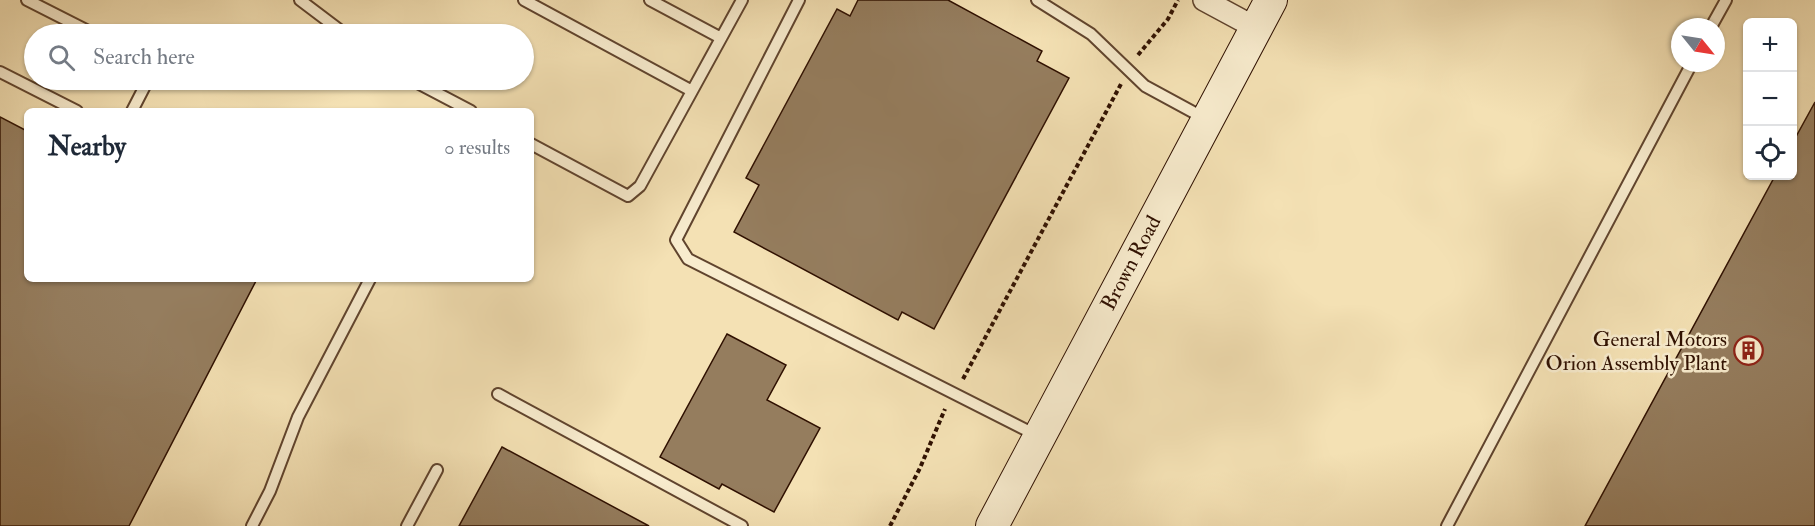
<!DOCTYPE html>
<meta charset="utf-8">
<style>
:root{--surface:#fff;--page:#f2f2f3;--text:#1f2937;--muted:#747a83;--line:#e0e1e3}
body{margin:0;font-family:"IM FELL Double Pica",serif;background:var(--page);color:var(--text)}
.controls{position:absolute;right:18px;top:18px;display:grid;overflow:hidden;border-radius:9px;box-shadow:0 2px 4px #0004}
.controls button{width:54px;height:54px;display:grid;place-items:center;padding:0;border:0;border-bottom:2px solid var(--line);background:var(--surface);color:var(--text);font:30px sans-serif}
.compass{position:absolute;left:1671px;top:18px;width:54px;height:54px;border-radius:50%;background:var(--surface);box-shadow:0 2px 4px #0004;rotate:120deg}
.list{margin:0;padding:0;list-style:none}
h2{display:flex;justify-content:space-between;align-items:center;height:78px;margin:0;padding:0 24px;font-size:26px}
h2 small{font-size:20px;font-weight:400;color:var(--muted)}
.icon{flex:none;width:33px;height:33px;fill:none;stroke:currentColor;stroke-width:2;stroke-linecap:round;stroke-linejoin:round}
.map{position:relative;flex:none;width:1815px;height:526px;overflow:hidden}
.search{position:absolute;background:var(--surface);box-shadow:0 2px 4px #0004;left:24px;top:24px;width:510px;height:66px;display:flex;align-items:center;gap:15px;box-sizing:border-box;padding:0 21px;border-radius:33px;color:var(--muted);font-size:22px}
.panel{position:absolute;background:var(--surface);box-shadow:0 2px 4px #0004;left:24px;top:108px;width:510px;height:174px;border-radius:9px}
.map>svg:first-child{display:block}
</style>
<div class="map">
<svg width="1815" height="526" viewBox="0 0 1815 526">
<rect width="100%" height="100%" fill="#f4e1b4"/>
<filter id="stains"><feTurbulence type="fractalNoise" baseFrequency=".00333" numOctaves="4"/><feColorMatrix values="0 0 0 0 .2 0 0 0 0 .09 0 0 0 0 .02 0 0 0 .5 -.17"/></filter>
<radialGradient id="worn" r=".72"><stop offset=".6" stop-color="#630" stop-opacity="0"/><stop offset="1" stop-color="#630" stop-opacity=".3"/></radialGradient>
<!-- building -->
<path fill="#957d5e" stroke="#2f1001" stroke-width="1.5" d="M858 0H948L1042 51 1037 61 1069 78 934 329 902 312 898 320 734 232 759 185 746 178 837 9 850 16Z
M1815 102V526H1585L1775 176H1792V144Z
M0 117 27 131V279H257L129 526H0Z
M727 334 786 365 767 400 820 428 774 512 722 484 719 489 660 457Z
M502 447 649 526H459Z"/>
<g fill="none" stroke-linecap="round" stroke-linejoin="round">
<defs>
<path id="lane" d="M27 0 94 34
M300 0 345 34
M524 0 692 91
M650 0 721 38
M799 0 676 240 688 259 1038 436
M1037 0 1091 34 1145 86 1204 118
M1711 27 1726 0
M0 72 77 111
M412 80 471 111
M132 111 148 80
M531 144 628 196 640 186 742 0
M498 394 742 526
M252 526 270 491 298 417 370 279
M407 526 437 470
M1447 526 1692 63"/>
<path id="street" d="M1204 0 1256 28"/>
<path id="secondary" d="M992 526 1271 0"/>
</defs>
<!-- lane casing -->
<use href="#lane" stroke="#60442e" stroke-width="14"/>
<!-- street casing -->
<use href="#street" stroke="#60442e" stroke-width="24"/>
<!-- secondary casing -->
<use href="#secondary" stroke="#2f1001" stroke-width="34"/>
<!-- path -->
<path stroke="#2f1001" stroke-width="4" stroke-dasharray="4.5 3" stroke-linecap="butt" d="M1138 55 1168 19 1178 0
M963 379 1121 84
M890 526 920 468 945 409"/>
<!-- lane -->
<use href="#lane" stroke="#f8ecce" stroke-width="10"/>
<!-- street -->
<use href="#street" stroke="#f8ecce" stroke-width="21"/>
<!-- secondary -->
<use href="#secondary" stroke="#f8ecce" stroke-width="32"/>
</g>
<!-- icons -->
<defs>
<symbol id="building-ring" viewBox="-11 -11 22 22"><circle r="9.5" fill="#f8ecce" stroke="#8f2418" stroke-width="1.5"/><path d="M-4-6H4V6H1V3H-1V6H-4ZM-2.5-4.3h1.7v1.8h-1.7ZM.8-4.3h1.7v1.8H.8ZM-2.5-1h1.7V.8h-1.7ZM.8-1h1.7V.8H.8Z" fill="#8f2418"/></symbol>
</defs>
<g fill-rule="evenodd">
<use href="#building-ring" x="1732" y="334" width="33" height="33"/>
</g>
<g text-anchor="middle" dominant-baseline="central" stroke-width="5" stroke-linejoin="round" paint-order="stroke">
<!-- street labels -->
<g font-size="21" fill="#2f1001" stroke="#f8ecce">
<text transform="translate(1131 263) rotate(-62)">Brown Road</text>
</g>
<!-- poi labels -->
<g font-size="21" fill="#2f1001" stroke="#f8ecce" text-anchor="end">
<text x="1727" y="339">General Motors<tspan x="1727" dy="24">Orion Assembly Plant</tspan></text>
</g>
</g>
<rect width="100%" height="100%" filter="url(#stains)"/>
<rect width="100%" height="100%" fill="url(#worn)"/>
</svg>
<div class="controls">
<button>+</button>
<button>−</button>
<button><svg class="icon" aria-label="locate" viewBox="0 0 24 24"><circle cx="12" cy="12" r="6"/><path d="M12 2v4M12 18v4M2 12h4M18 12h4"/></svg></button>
</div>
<svg class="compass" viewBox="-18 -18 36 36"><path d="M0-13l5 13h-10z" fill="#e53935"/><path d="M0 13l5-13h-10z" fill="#747a83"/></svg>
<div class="search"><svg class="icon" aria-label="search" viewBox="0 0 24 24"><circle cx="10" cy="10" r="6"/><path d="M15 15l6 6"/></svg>Search here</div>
<section class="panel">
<h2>Nearby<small>0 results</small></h2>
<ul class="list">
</ul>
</section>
</div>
